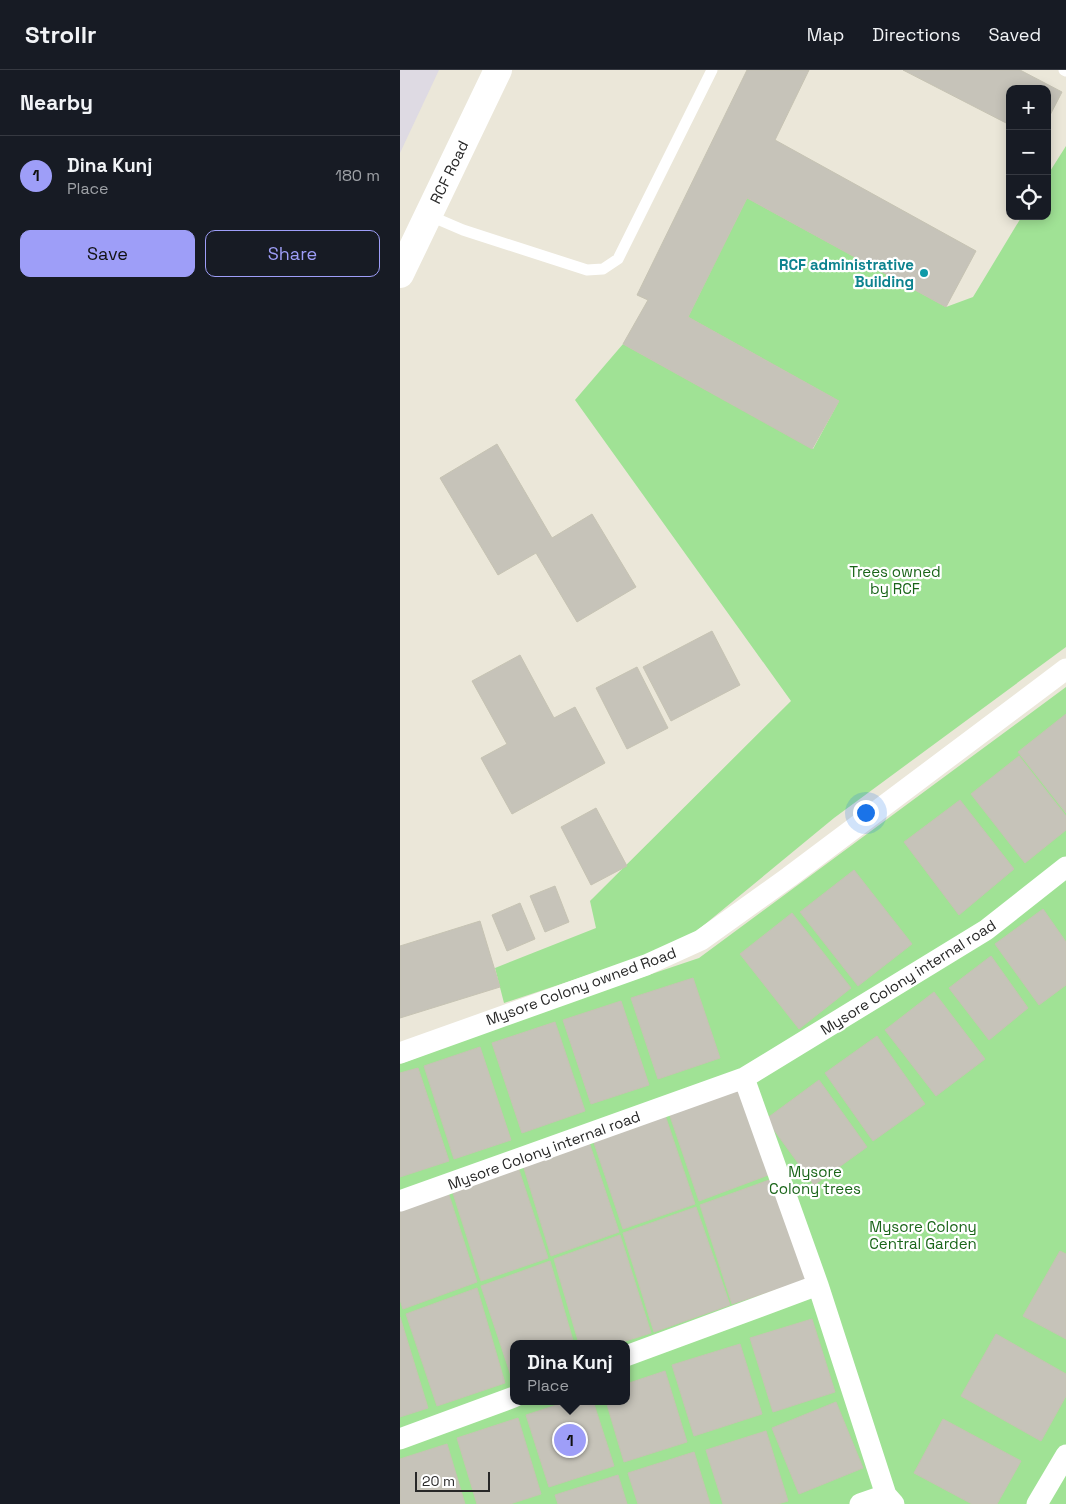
<!DOCTYPE html>
<meta charset="utf-8">
<style>
:root{--surface:#171b24;--page:#20242c;--text:#f1f3f6;--muted:#9ea1a6;--line:#363941;--accent:#9e9ef8}
body{margin:0;font-family:"Space Grotesk",sans-serif;background:var(--page);color:var(--text)}
.controls{position:absolute;right:15px;top:15px;display:grid;overflow:hidden;border-radius:10px;box-shadow:0 2px 12px #0003}
.controls button{width:45px;height:45px;display:grid;place-items:center;padding:0;border:0;border-bottom:1px solid var(--line);background:var(--surface);color:var(--text);font:25px sans-serif}
.scale{position:absolute;left:15px;bottom:12px;width:75px;box-sizing:border-box;padding-left:5px;border:2px solid #282828;border-top:0;font-size:14px;line-height:18px;white-space:nowrap;color:#282828;-webkit-text-stroke:4px #fff;paint-order:stroke}
.you{position:absolute;left:465px;top:742px;width:18px;height:18px;margin:-12px;border:4px solid #fff;border-radius:50%;background:#1a73e8;box-shadow:0 0 0 8px #1a73e833}
.badge{display:grid;place-items:center;width:32px;height:32px;border-radius:50%;background:var(--accent);color:#111;font-size:16px;font-weight:700}
.pin{position:absolute;translate:-50% -50%;border:2px solid #fff;box-shadow:0 1px 5px #0006}
.popup{position:absolute;left:110px;top:1270px;width:120px;height:65px;box-sizing:border-box;display:grid;place-content:center;border-radius:10px;background:var(--surface);filter:drop-shadow(0 1px 4px #0005);font-size:16px;white-space:nowrap;color:var(--muted)}
.popup b{font-size:19px;color:var(--text)}
.popup::after{content:'';position:absolute;left:50%;top:100%;margin-left:-10px;border:10px solid transparent;border-top-color:var(--surface)}
.list{margin:0;padding:0;list-style:none}
h2{display:flex;justify-content:space-between;align-items:center;height:65px;margin:0;padding:0 20px;font-size:21px}
h2 small{font-size:16px;font-weight:400;color:var(--muted)}
.list li{display:grid;grid-template-columns:32px 1fr auto;gap:15px;align-items:center;box-sizing:border-box;height:80px;padding:0 20px;border-top:1px solid var(--line)}
.list b{display:block;font-size:19px;white-space:nowrap}
.list p{margin:0;font-size:16px;white-space:nowrap;color:var(--muted)}
.list em{font-size:16px;font-style:normal;color:var(--muted)}
.actions{display:flex;gap:10px;padding:15px 20px}
.actions a{flex:1;padding:11px 0;border:1px solid var(--accent);border-radius:10px;text-align:center;font-size:18px;color:var(--accent)}
.actions .main{background:var(--accent);color:#111}
.icon{flex:none;width:28px;height:28px;fill:none;stroke:currentColor;stroke-width:2;stroke-linecap:round;stroke-linejoin:round}
.map{position:relative;flex:none;width:666px;height:1434px;overflow:hidden}
header{display:flex;align-items:center;gap:30px;box-sizing:border-box;height:70px;padding:0 25px;background:var(--surface);border-bottom:1px solid var(--line)}
header strong{font-size:24px}
nav{display:flex;gap:28px;margin-inline-start:auto;font-size:18px}
main{display:flex}
aside{flex:1;background:var(--surface)}
.map>svg:first-child{display:block}
</style>
<header>
<strong>Strollr</strong>
<nav><a>Map</a><a>Directions</a><a>Saved</a></nav>
</header>
<main>
<aside>
<h2>Nearby<small></small></h2>
<ul class="list">
<li><span class="badge">1</span><div><b>Dina Kunj</b><p>Place</p></div><em>180 m</em></li>
</ul>
<div class="actions"><a class="main">Save</a><a>Share</a></div>
</aside>
<div class="map">
<svg width="666" height="1434" viewBox="0 0 666 1434">
<rect width="100%" height="100%" fill="#ebe7d9"/>
<!-- industrial -->
<path fill="#dedae3" d="M0 0H39L0 83Z"/>
<!-- green -->
<path fill="#a0e295" fill-rule="evenodd" d="M666 76V577L434 748 281 874 104 933 95 898 196 858 190 831 391 631 175 330 223 274 413 379 439 331 288 247 347 128 546 237 573 227 622 146H647V106Z
M666 617V1434H0V994L127 946 299 888ZM114 1274H226V1331H114Z"/>
<!-- building -->
<path fill="#c6c3b9" stroke="#c6c3b3" d="M347 0H409L375 70 576 181 546 237 347 128 288 247 439 331 412 379 223 274 248 230 237 225Z
M503 0H620L662 22 647 51V19H610V55Z
M97 374 152 468 192 444 236 517 177 552 136 483 98 505 40 408Z
M312 561 340 615 271 651 243 597Z
M120 585 154 648 175 637 205 693 112 744 81 688 107 674 72 611Z
M237 597 268 658 227 679 196 618Z
M666 644V743L618 682Z
M619 686 666 746V760L625 793 571 724Z
M560 730 614 799 559 845 504 772Z
M196 738 227 796 191 815 161 757Z
M454 800 512 874 458 916 400 842Z
M155 816 169 852 145 862 130 826Z
M120 833 135 869 107 881 92 845Z
M643 839 666 872V915L639 935 595 874Z
M392 843 451 918 399 959 340 884Z
M80 851 100 917 0 948V876Z
M591 886 628 938 589 970 549 918Z
M293 908 320 988 258 1009 231 928Z
M534 922 585 989 536 1026 485 960Z
M221 931 249 1015 191 1034 163 950Z
M155 952 185 1041 122 1063 92 973Z
M477 966 525 1034 473 1071 425 1003Z
M80 977 111 1070 54 1089 24 996Z
M18 998 49 1091 0 1107V1003Z
M419 1010 467 1077 414 1115 366 1049Z
M339 1018 371 1104 299 1131 269 1043Z
M265 1045 295 1134 223 1159 193 1070Z
M189 1072 219 1162 151 1186 123 1095Z
M118 1097 148 1188 81 1211 52 1120Z
M372 1109 408 1209 332 1234 300 1135Z
M48 1122 77 1212 3 1239 0 1230V1139Z
M296 1137 330 1235 254 1262 223 1163Z
M220 1165 251 1263 216 1274H179L154 1189Z
M660 1181 666 1184V1269L623 1246Z
M150 1191 174 1274H114L112 1309 81 1216Z
M77 1218 105 1313 37 1336 6 1244Z
M0 1247 28 1338 0 1347Z
M412 1249 435 1322 373 1342 350 1268Z
M596 1264 666 1304V1326L641 1371 561 1326Z
M340 1274 362 1344 294 1366 272 1295Z
M265 1301 287 1372 224 1392 206 1331H226V1314Z
M169 1331H193L214 1396 149 1417 126 1345Z
M436 1332 463 1398 399 1424 372 1358Z
M118 1348 141 1424 110 1434H77L57 1368Z
M543 1349 621 1391 597 1434H572L514 1403Z
M366 1361 388 1431 378 1434H323L306 1380Z
M47 1374 65 1434H0V1389Z
M294 1382 310 1434H238L228 1403Z
M218 1405 227 1434H158L155 1425Z"/>
<g fill="none" stroke-linecap="round" stroke-linejoin="round">
<!-- lane -->
<path stroke="#fff" stroke-width="11" d="M664 0 666 1
M28 145 63 160 187 200 203 199 218 189 312 0"/>
<!-- street -->
<path stroke="#fff" stroke-width="21" d="M0 983 246 895 301 870 389 807 666 599
M0 1131 344 1008 586 860 666 797
M418 1215 486 1425 494 1434
M226 1286 418 1215 344 1008
M0 1369 114 1327
M460 1434 486 1425
M637 1434 666 1385"/>
<!-- secondary -->
<path stroke="#fff" stroke-width="28" d="M0 204 98 0"/>
</g>
<!-- markers -->
<circle fill="#0f9aa8" stroke="#fff" stroke-width="2" cx="524" cy="203" r="5"/>
<g text-anchor="middle" dominant-baseline="central" stroke-width="4.5" stroke-linejoin="round" paint-order="stroke">
<!-- street labels -->
<g font-size="15" fill="#282828" stroke="#fff">
<text transform="translate(49 102) rotate(-64)">RCF Road</text>
<text transform="translate(508 907) rotate(-32)">Mysore Colony internal road</text>
<text transform="translate(181 916) rotate(-20)">Mysore Colony owned Road</text>
<text transform="translate(144 1080) rotate(-20)">Mysore Colony internal road</text>
</g>
<!-- culture labels -->
<g font-size="15" font-weight="bold" fill="#0d838f" stroke="#fff" text-anchor="end">
<text x="514" y="194">RCF administrative<tspan x="514" dy="17">Building</tspan></text>
</g>
<!-- park labels -->
<g font-size="15" fill="#1a6519" stroke="#fff">
<text x="495" y="501">Trees owned<tspan x="495" dy="17">by RCF</tspan></text>
<text x="415" y="1101">Mysore<tspan x="415" dy="17">Colony trees</tspan></text>
<text x="523" y="1156">Mysore Colony<tspan x="523" dy="17">Central Garden</tspan></text>
</g>
</g>
</svg>
<div class="controls">
<button>+</button>
<button>−</button>
<button><svg class="icon" aria-label="locate" viewBox="0 0 24 24"><circle cx="12" cy="12" r="6"/><path d="M12 2v4M12 18v4M2 12h4M18 12h4"/></svg></button>
</div>
<div class="scale">20 m</div>
<div class="you"></div>
<div class="pin badge" style="left:170px;top:1370px">1</div>
<div class="popup"><b>Dina Kunj</b>Place</div>
</div>
</main>
